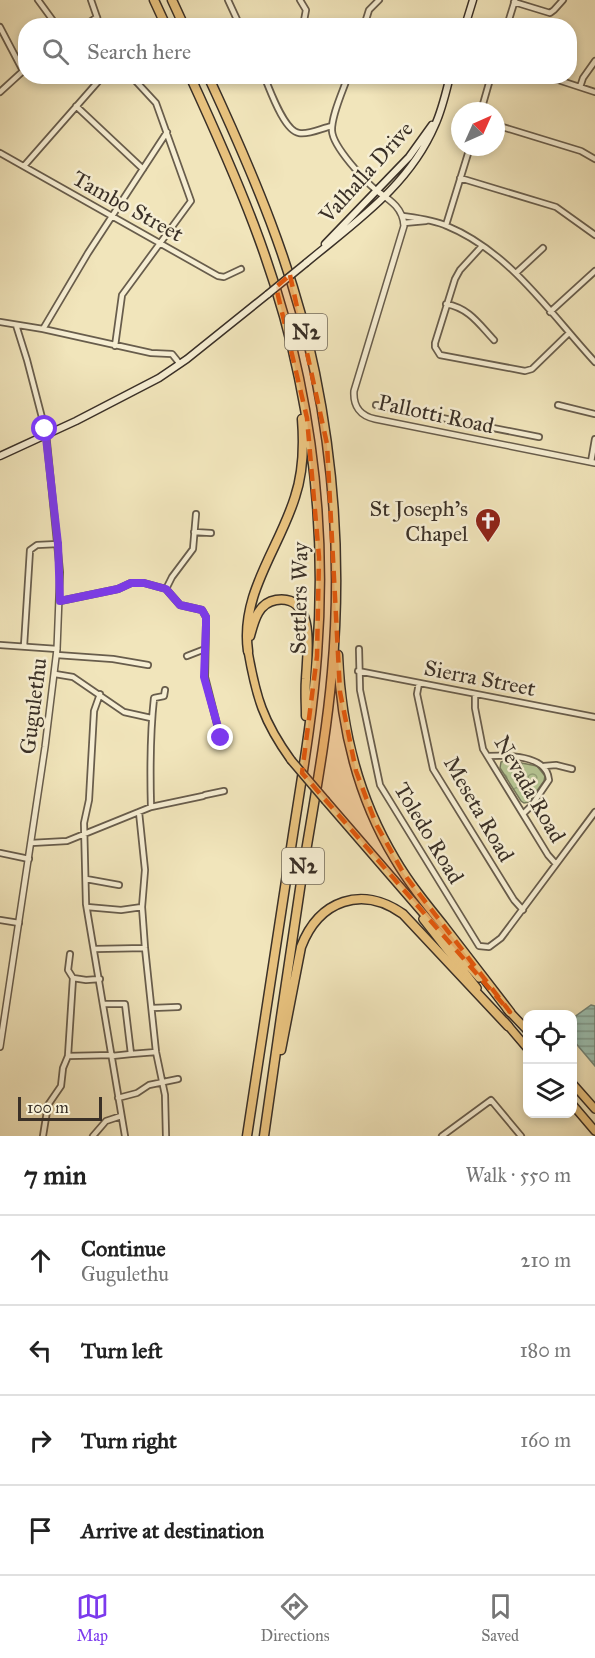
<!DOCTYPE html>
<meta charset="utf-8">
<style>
:root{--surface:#fff;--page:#f2f2f2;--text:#222;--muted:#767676;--line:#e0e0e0;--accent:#7c3aed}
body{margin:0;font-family:"IM FELL Great Primer",serif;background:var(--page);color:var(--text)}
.controls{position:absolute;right:18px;bottom:18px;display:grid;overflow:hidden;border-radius:12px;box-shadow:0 3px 9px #0003}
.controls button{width:54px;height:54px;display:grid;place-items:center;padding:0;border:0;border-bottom:2px solid var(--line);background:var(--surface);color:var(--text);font:30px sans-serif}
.compass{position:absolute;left:451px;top:102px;width:54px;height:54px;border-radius:50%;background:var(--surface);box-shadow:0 3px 9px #0003;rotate:45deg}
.scale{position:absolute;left:18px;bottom:15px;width:84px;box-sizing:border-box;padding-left:6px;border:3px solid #3a3027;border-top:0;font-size:16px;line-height:21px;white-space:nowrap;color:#3a3027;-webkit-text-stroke:4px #f6eed3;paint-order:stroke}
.stop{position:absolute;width:18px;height:18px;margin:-14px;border:4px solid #7c3aed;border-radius:50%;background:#fff}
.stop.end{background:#7c3aed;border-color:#fff;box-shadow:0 2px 6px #0008}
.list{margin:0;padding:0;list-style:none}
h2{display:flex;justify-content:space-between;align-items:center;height:78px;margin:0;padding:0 24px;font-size:26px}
h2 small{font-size:20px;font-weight:400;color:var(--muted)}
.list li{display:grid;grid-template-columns:39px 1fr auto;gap:18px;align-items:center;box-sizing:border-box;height:90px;padding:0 24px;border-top:2px solid var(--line)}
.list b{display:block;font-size:22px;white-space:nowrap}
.list p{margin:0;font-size:20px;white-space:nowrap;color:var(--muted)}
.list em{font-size:20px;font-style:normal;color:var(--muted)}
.icon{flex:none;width:33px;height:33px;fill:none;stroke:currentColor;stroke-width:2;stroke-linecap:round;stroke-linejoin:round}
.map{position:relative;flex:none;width:595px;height:1136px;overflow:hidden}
.search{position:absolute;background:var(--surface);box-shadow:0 3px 9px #0003;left:18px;right:18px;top:18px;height:66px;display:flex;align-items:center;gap:15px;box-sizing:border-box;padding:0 21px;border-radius:24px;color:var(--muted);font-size:22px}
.sheet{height:438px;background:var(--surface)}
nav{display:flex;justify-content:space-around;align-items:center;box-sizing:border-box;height:84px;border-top:2px solid var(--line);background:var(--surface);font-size:16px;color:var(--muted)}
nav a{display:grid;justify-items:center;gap:3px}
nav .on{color:var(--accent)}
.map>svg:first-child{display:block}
</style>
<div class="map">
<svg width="595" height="1136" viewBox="0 0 595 1136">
<defs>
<pattern id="park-crowns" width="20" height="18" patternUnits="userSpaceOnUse" patternTransform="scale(1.5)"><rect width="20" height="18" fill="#b6c593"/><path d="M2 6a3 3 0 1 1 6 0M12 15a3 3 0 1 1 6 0" fill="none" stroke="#95a078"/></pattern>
<pattern id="water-rules" width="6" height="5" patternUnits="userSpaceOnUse" patternTransform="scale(1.5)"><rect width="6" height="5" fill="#9bbfb0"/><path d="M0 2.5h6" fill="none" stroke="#7f9c8f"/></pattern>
</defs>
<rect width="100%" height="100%" fill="#f1e5bb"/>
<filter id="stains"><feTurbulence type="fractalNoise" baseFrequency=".00333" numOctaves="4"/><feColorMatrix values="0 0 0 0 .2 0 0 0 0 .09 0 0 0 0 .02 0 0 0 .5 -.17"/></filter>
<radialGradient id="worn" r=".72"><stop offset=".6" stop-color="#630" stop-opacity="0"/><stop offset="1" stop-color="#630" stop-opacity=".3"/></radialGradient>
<!-- park -->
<path fill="url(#park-crowns)" stroke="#787a5d" stroke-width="1.5" d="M506 760 537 766 545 776 544 781 529 802 524 803 521 801 500 768 501 762Z"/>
<!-- water -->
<path fill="url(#water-rules)" stroke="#748679" stroke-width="1.5" d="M591 1005 595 1006V1066L573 1040V1018Z"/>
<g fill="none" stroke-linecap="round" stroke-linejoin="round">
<defs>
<path id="minor" d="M38 0 57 26
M91 0 100 26
M228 0 240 26
M300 0 306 10 303 26
M514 2 550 13 554 10 563 0
M84 26 97 17
M364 26 369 10 379 0
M507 26 515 0
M0 27 23 71
M264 76C270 90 284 131 299 133 309 135 322 128 332 126
M348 76C343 91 331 116 332 131 333 147 365 181 377 191
M546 76 595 92
M580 87 583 78 595 61
M0 92 23 71
M76 106 143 169
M481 111 491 76
M496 125 581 151 595 159
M0 153 218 276 224 277 241 269
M24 166 103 76
M460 178 556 207 595 235
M403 216C417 218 434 220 447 226 510 252 550 313 595 362
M404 223 426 221
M446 225 470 147
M482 246 460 270 455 279 435 343V347L440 355 525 371 532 369 569 333
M516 273 543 248
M446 304C469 308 479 324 494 340
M550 312 595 271
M0 322 43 329 151 353 172 354 180 364
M16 325 27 360 46 433
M43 329 88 253 167 132
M115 346 122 295 191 201 156 103 131 76
M376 405 539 437
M558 405 595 414
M591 462 595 439
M194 532 211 533
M166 589 172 577 193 549 196 514
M60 601 118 589 131 583H144L166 589 180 605 202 610 206 617V625L205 677 221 740
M0 645 57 649
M24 646 30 550 37 545 58 544
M359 649 360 690 380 785 479 946 489 947 501 938 595 812
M57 655 113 659 148 665
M187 656 205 649
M358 671 595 717
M55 674 73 677 124 712 151 718
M419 683 417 694 433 769 514 900 523 910
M100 694 94 711 89 800 84 823 86 904 125 1136
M475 694V708L483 749 548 855 556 864
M488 756C508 755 547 755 549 780L532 805 524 813
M544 766 556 765 572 769
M205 795 224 791
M151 807C150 770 150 734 154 698L164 696 165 690
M139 812 145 870 142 907 145 948 156 1052 165 1095 166 1136
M31 843 67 841 151 807 203 796
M0 853 29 859
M86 879 119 885
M87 907 121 910 142 907
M0 920 19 923
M95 949 145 948
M70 954 68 970 73 978
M105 1004H125L131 1054 112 1056
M152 1008 178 1007
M131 1054 156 1052
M68 1056 73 978 86 980 100 979
M118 1098 137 1093 149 1085 178 1079
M43 1136 48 1105 61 1086 63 1068 68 1056 112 1055
M93 1136 106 1121 121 1116
M442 1136 491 1100 521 1136"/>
<path id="tertiary" d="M377 191C390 200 403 208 404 226L354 391C353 406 360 416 375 419L595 463
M0 1047 45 747 57 649 60 572 46 433"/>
<path id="secondary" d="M465 26 473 0
M325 244 409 157 432 125
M306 263C355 222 409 186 435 125 442 110 446 92 450 76
M0 456 76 421 159 378 187 359 268 294"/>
<path id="primary" d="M248 651C256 697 263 721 291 760
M326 801 479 978
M423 919 477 988
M507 1009 528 1031
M505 1022 528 1049
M572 1083 595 1109
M572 1104 595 1131"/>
<path id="motorway" d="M154 0 166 26
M172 0 184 26
M190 76C236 176 277 270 299 378 318 469 324 563 317 655 312 724 299 793 289 861 275 952 261 1044 247 1136
M208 76C253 173 294 269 315 373 335 471 341 572 332 672 326 742 312 812 301 882 288 967 276 1051 264 1136
M250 636C254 621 258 603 276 600 317 594 307 655 306 679 305 691 306 704 306 716
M248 651C240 594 279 549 295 497 303 473 304 444 302 419
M338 655C341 728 357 796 395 859 409 883 426 904 443 925 465 954 488 983 510 1012
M281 1050 301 947C319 900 362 885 403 914L508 1026"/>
</defs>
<!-- minor casing -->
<use href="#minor" stroke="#685d4c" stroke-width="8"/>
<!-- tertiary casing -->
<use href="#tertiary" stroke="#685d4c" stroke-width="8"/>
<!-- secondary casing -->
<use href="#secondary" stroke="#3a3027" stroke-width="9"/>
<!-- primary casing -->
<use href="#primary" stroke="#3a3027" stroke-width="10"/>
<!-- motorway casing -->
<use href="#motorway" stroke="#3a3027" stroke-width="11"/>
<!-- minor -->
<use href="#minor" stroke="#f6eed3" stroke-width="4.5"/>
<!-- tertiary -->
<use href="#tertiary" stroke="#f6eed3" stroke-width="5"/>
<!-- secondary -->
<use href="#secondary" stroke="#f6eed3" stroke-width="6"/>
<!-- primary -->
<use href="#primary" stroke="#e8c27e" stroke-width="7"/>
<!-- motorway -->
<use href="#motorway" stroke="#e8c27e" stroke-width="8"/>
<defs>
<path id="secondary-bridge" d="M268 294 306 263"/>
<path id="primary-bridge" d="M291 760 326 801"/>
</defs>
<!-- secondary-bridge casing -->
<use href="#secondary-bridge" stroke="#3a3027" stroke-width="9" stroke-linecap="butt"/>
<!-- primary-bridge casing -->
<use href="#primary-bridge" stroke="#3a3027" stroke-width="10" stroke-linecap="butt"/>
<!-- secondary-bridge -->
<use href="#secondary-bridge" stroke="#f6eed3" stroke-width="6"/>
<!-- primary-bridge -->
<use href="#primary-bridge" stroke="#e8c27e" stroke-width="7"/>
</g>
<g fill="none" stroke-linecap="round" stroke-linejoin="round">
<!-- route -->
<path stroke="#7c3aed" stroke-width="8" d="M45 429 58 544 60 601 118 589 131 583H144L166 589 180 605 202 610 206 617V625L204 677 221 738"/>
</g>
<!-- marked area -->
<path fill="#df570d" fill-opacity="0.2" stroke="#df570d" stroke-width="4.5" stroke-dasharray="12 8" stroke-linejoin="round" d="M290 275 327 444 340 692 356 771 376 824 404 874 510 1012 302 773 317 656 319 557 307 418 276 287Z"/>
<!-- icons -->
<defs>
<symbol id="church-pin" viewBox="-11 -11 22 30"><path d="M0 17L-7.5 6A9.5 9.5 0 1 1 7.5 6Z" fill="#8f2418" stroke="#f6eed3"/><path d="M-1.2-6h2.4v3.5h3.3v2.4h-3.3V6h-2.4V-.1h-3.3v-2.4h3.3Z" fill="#fff"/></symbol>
</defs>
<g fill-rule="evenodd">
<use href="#church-pin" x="473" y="506" width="30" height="40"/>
</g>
<g text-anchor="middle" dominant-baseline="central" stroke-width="5" stroke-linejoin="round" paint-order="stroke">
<!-- shield labels -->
<g fill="#f6eed3" stroke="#72695b" stroke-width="1.5">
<rect x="285" y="314" width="42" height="36" rx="4.5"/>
<rect x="282" y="848" width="42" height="36" rx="4.5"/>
</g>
<g font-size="21" font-weight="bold" fill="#3a3027">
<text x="306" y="332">N2</text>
<text x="303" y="866">N2</text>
</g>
<!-- street labels -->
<g font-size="22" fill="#3a3027" stroke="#f6eed3">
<text transform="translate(366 172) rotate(-48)">Valhalla Drive</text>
<text transform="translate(128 206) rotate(29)">Tambo Street</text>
<text transform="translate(436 414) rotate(12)">Pallotti Road</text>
<text transform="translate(299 598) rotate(-89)">Settlers Way</text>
<text transform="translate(480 678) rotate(11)">Sierra Street</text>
<text transform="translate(33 706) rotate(-83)">Gugulethu</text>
<text transform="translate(530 789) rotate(60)">Nevada Road</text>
<text transform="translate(479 809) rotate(60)">Meseta Road</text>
<text transform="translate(429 833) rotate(59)">Toledo Road</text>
</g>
<!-- poi labels -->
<g font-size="22" fill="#3a3027" stroke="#f6eed3" text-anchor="end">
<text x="468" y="508">St Joseph's<tspan x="468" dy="25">Chapel</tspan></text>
</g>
</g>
<rect width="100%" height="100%" filter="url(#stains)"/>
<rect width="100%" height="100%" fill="url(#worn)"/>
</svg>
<div class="controls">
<button><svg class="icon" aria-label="locate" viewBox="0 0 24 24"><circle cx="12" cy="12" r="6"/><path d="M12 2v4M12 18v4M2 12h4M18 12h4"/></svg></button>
<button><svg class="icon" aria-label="layers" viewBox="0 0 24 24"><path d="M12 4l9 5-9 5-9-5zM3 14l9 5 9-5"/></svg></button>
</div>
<svg class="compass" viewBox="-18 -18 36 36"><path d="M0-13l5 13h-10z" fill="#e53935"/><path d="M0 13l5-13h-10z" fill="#767676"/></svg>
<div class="scale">100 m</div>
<div class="stop" style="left:45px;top:429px"></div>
<div class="stop end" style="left:221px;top:738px"></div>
<div class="search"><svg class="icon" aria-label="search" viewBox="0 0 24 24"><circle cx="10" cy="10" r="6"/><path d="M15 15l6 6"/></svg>Search here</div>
</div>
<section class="sheet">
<h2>7 min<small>Walk · 550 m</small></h2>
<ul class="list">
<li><svg class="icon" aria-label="ahead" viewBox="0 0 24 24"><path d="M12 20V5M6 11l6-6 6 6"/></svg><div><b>Continue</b><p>Gugulethu</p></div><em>210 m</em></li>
<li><svg class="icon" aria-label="left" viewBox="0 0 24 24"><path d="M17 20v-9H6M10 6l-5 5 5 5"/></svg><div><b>Turn left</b></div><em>180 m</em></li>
<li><svg class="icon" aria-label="right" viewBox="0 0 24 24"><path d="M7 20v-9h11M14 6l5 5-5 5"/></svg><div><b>Turn right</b></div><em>160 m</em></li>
<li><svg class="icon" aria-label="arrive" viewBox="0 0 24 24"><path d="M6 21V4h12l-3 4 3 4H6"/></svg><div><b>Arrive at destination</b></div></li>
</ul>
</section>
<nav>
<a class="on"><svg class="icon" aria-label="map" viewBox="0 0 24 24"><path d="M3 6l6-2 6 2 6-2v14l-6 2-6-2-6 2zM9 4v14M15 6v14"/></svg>Map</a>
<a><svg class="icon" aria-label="directions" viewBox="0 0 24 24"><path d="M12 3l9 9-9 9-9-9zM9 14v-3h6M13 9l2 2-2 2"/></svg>Directions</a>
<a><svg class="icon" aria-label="saved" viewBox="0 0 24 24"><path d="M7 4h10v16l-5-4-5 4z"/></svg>Saved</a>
</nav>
